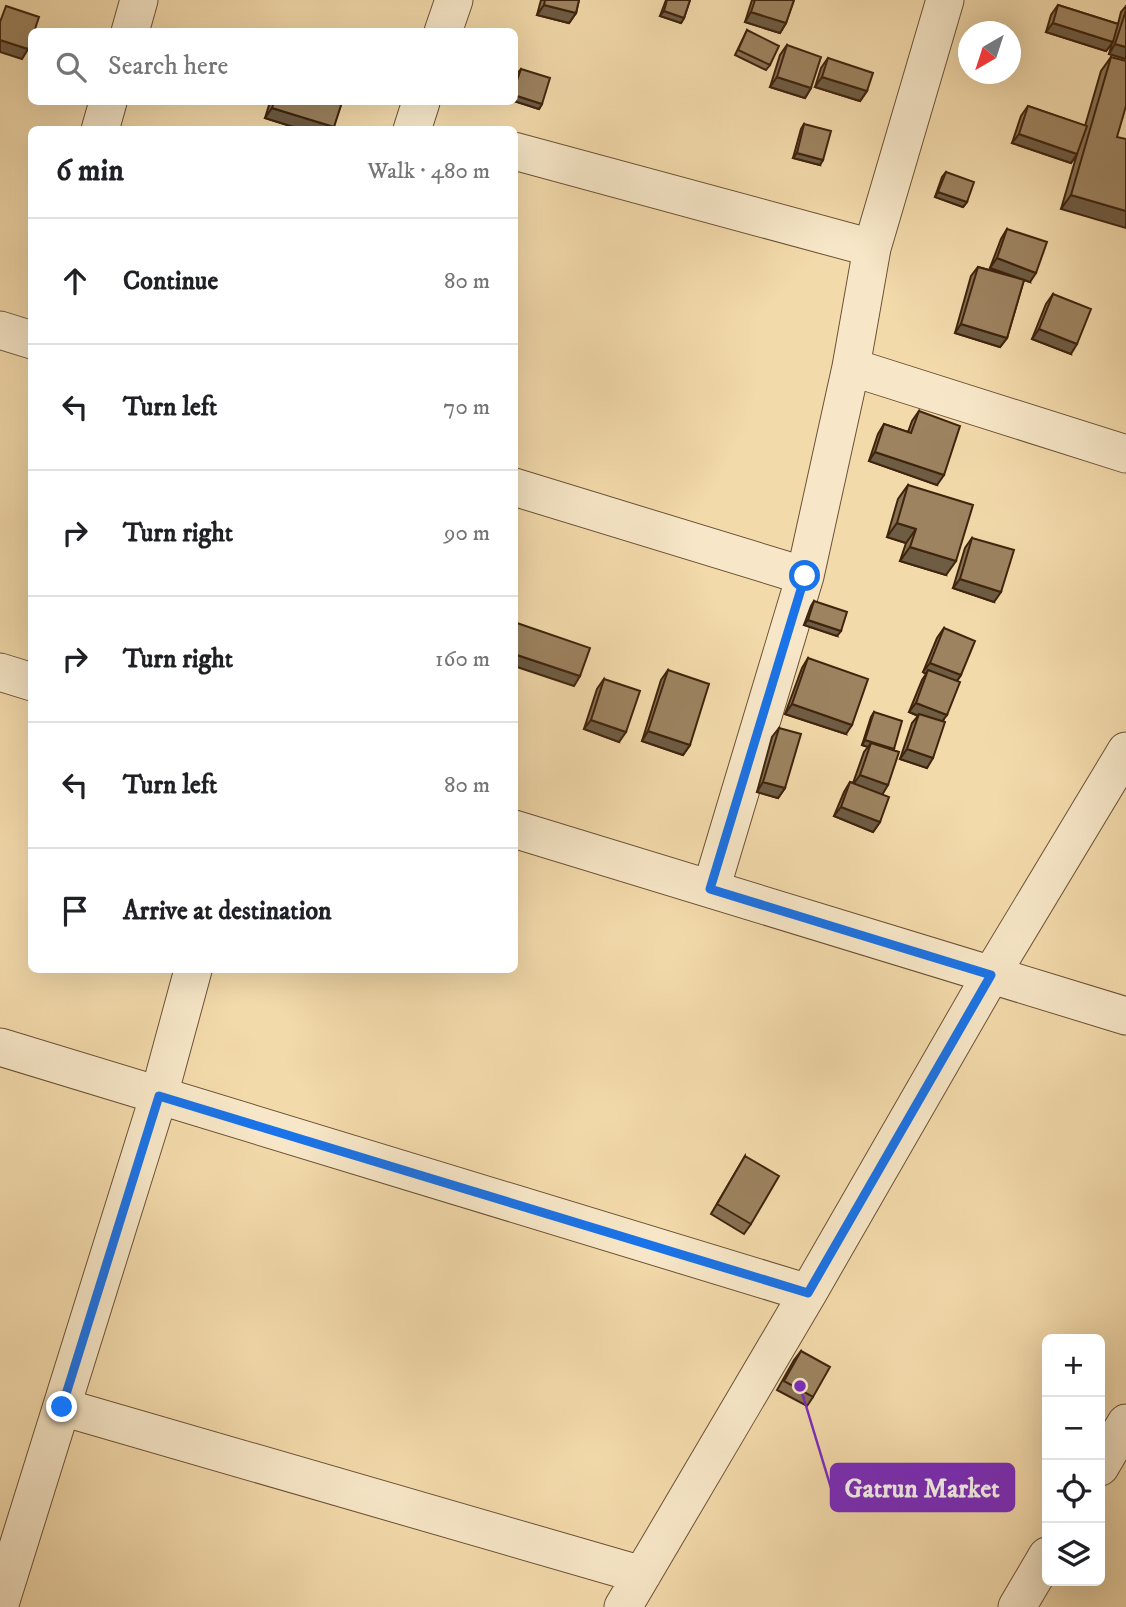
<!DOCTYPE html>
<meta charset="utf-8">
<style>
:root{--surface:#fff;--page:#f2f2f2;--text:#202124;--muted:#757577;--line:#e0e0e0}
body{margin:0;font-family:"IM FELL DW Pica",serif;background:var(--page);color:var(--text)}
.controls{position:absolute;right:21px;bottom:21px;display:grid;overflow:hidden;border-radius:10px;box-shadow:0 7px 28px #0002}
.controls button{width:63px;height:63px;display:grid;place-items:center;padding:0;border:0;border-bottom:2px solid var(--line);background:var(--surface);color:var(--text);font:35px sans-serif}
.compass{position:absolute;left:958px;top:21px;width:63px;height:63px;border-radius:50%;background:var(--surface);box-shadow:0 7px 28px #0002;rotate:219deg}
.stop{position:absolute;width:21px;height:21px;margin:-16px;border:5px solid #1a73e8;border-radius:50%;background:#fff}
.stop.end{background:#1a73e8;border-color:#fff;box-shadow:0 2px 7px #0008}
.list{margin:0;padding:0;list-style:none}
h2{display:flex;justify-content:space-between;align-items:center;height:91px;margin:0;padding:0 28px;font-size:30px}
h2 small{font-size:23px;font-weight:400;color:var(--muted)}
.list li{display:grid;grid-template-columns:46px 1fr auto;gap:21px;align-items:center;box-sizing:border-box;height:126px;padding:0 28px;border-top:2px solid var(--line)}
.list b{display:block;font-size:26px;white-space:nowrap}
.list em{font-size:23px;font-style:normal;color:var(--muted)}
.icon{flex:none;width:38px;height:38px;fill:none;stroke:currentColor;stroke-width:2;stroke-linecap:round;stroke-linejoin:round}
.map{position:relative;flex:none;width:1126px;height:1607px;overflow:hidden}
.search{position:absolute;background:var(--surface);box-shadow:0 7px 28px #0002;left:28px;top:28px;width:490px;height:77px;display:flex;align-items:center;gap:18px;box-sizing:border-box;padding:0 24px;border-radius:10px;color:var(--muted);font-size:26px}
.panel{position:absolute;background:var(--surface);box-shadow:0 7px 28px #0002;left:28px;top:126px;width:490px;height:847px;border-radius:10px}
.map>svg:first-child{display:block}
</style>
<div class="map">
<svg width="1126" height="1607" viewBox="0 0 1126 1607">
<rect width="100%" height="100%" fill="#f3daab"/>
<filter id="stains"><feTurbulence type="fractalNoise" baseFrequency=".00286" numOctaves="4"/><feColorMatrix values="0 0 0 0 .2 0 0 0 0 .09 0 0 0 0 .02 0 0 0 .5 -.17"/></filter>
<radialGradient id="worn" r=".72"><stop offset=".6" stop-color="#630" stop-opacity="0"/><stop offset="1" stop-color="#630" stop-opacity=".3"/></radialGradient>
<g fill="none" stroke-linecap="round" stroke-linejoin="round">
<defs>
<path id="minor" d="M130 32 139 0
M443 32 454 0
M100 130 108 102
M412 130 421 102
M514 151 872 248
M0 330 32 340
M851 367 1126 454
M514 487 805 576
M0 672 32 682
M514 829 1126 1016
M711 889 805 576 851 367 872 248 945 0
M0 1047 808 1293
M62 1407 642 1575
M1100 1467 1126 1423
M0 1604 159 1095 193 970
M623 1607 808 1293 991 975 1126 751
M1017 1607 1047 1556"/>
</defs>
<!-- minor casing -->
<use href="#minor" stroke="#6c5235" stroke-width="39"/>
<!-- minor -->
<use href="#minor" stroke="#f7e7c8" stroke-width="37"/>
</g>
<!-- wall -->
<path fill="#877153" stroke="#3f240e" stroke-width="2" d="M541 0H579L576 13 569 23 537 15Z
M666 0H690L684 18 681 23 660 16Z
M752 0H794L786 23 780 33 745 22Z
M1058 5 1118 24 1121 12 1126 6V59L1109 54 1112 43 1106 51 1046 32 1051 15Z
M747 30 770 65 766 70 735 55Z
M787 45 811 88 805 98 770 87 780 55Z
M1111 57 1117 137 1061 209 1077 154 1071 163 1012 143 1021 116 1028 106 1085 126 1101 71Z
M828 58 867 91 860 101 815 87 821 68Z
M521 69 542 104 539 109 514 101V83L517 74Z
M270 102H342L332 130H303L265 118Z
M804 124 820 165 793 158 801 129Z
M946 172 967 202 963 207 935 197 942 177Z
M1007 229 1030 282 1024 280 1007 338 1000 347 955 333 971 276 978 267 1021 279 990 268 1001 239Z
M1053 294 1071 354 1032 339 1046 304Z
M919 411 937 485 869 461 878 434 884 424 908 432 912 421Z
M908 485 946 575 900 561 906 543 887 537 898 499Z
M972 538 994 602 953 588 965 548Z
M814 601 837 636 804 625 811 606Z
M944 628 961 675 957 681 927 768 900 759 912 723 918 716 909 712 922 680 926 674 923 672 937 638Z
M808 658 846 734 785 714 802 668Z
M668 670 690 745 683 755 642 741 661 680Z
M604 679 619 742 584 729 597 689Z
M874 712 893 750 882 794 880 822 873 832 834 816 844 792 850 782 853 783 864 752 868 747 862 745 871 717Z
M779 728 785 788 778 798 757 792 772 737Z
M745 1156 751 1224 744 1234 711 1214Z
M801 1351 813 1397 807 1406 777 1390 794 1360Z"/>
<!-- shaded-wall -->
<path fill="#6e5c43" stroke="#3f240e" stroke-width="2" d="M544 5 576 13 569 23 537 15Z
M664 11 684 18 681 23 660 16Z
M751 12 786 23 780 33 745 22Z
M1053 23 1113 42 1106 51 1046 32Z
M0 40 28 49 22 59 0 52Z
M1115 44 1126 47V59L1109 54Z
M777 77 811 88 805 98 770 87Z
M822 77 867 91 860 101 815 87Z
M514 95 542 104 539 109 514 101Z
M272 108 334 127 332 130H303L265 118Z
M1019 134 1077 154 1071 163 1012 143Z
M797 153 823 160 820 165 793 158Z
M938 192 967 202 963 207 935 197Z
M1071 195 1126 211V228L1061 209Z
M997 258 1036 273 1030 282 990 268Z
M961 324 1007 338 1000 347 955 333Z
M1039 329 1077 344 1071 354 1032 339Z
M875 452 944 475 937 485 869 461Z
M897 523 916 529 906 543 887 537Z
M910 547 956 561 946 575 900 561Z
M960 579 1001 592 994 602 953 588Z
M808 620 841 631 837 636 804 625Z
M514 654 580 676 574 686 514 666Z
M930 663 961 675 954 685 928 670 926 674 923 672Z
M916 703 947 715 940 724 909 712Z
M792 704 852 725 846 734 785 714Z
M591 720 626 732 619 742 584 729Z
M648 731 690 745 683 755 642 741Z
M865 740 894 749 890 754 871 743 868 747 862 745Z
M907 749 933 758 927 768 900 759Z
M860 775 888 785 882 795 853 785Z
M763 782 785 788 778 798 757 792Z
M841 807 880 822 873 832 834 816Z"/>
<!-- building -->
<path fill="#9d8360" stroke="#3f240e" stroke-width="2" d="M545 0H579L576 13 544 5Z
M667 0H690L684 18 664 11Z
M755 0H794L786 23 751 12Z
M1058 5 1118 24 1113 42 1053 23Z
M6 6 39 17 34 32H32V40L28 49 0 40V22Z
M1126 10V47L1115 44Z
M747 30 779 46 770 65 738 50Z
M787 45 821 57 811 88 777 77Z
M1111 57 1126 61V106L1117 137 1126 139V211L1071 195Z
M828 58 873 73 867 91 822 77Z
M521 69 550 78 542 104 514 95V89Z
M274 102H342L334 127 272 108Z
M1028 106 1087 126 1077 154 1019 134Z
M804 124 831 131 823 160 797 153Z
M946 172 974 182 967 202 938 192Z
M1007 229 1047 242 1036 273 997 258Z
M978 267 1024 280 1007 338 961 324Z
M1053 294 1091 309 1077 344 1039 329Z
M919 411 960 426 944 475 875 452 884 424 911 433Z
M908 485 973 505 956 561 910 547 916 529 897 523Z
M972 538 1014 550 1001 592 960 579Z
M814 601 847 612 841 631 808 620Z
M514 622 590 648 580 676 514 654Z
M944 628 975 641 961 675 930 663Z
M808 658 868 679 852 725 792 704Z
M668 670 709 684 690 745 648 731Z
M928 670 960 682 947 715 916 703Z
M604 679 640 691 626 732 591 720Z
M874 712 902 721 894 749 865 740Z
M919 714 945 722 933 758 907 749Z
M779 728 801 734 785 788 763 782Z
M871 743 899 752 888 785 860 775Z
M850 782 889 797 880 822 841 807Z
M745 1156 779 1176 751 1224 717 1204Z
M801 1351 830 1367 813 1397 784 1381Z"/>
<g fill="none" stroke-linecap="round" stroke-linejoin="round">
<!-- route -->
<path stroke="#1a73e8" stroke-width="9" d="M62 1407 159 1096 808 1293 991 975 710 889 805 576"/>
</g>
<!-- callouts -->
<path fill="none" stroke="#7b2cbf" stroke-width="2.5" d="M800 1386L831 1488"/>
<circle fill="#7b2cbf" stroke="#f7e7c8" stroke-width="2.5" cx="800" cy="1386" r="7"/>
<rect fill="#7b2cbf" stroke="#7b2cbf" stroke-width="2.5" x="831" y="1464" width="183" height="47" rx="7"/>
<g font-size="26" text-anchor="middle" font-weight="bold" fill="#fff">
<text x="922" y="1497">Gatrun Market</text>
</g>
<rect width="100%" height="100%" filter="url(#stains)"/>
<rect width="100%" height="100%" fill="url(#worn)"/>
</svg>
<div class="controls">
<button>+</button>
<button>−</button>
<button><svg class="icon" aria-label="locate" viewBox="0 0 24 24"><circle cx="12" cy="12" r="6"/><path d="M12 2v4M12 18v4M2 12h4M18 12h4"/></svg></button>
<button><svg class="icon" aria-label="layers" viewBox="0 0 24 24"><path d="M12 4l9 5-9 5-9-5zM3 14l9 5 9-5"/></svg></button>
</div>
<svg class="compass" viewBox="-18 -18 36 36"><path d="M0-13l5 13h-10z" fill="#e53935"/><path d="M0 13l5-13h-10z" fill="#757577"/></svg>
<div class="stop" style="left:805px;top:576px"></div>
<div class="stop end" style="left:62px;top:1407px"></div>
<div class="search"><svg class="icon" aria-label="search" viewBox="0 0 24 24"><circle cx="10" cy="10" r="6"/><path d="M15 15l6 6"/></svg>Search here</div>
<section class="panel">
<h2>6 min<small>Walk · 480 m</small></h2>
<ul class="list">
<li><svg class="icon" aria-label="ahead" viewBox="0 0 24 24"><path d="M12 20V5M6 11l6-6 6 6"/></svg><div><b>Continue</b></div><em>80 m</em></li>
<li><svg class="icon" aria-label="left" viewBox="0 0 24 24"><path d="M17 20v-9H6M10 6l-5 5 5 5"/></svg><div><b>Turn left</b></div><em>70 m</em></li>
<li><svg class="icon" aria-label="right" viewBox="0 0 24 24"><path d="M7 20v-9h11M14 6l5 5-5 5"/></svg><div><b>Turn right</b></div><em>90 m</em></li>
<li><svg class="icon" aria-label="right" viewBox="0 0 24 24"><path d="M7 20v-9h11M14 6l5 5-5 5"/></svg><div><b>Turn right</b></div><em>160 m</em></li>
<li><svg class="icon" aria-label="left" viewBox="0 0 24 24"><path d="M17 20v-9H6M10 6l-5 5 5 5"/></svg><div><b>Turn left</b></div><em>80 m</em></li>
<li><svg class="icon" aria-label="arrive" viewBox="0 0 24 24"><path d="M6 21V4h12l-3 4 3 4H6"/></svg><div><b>Arrive at destination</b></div></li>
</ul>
</section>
</div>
